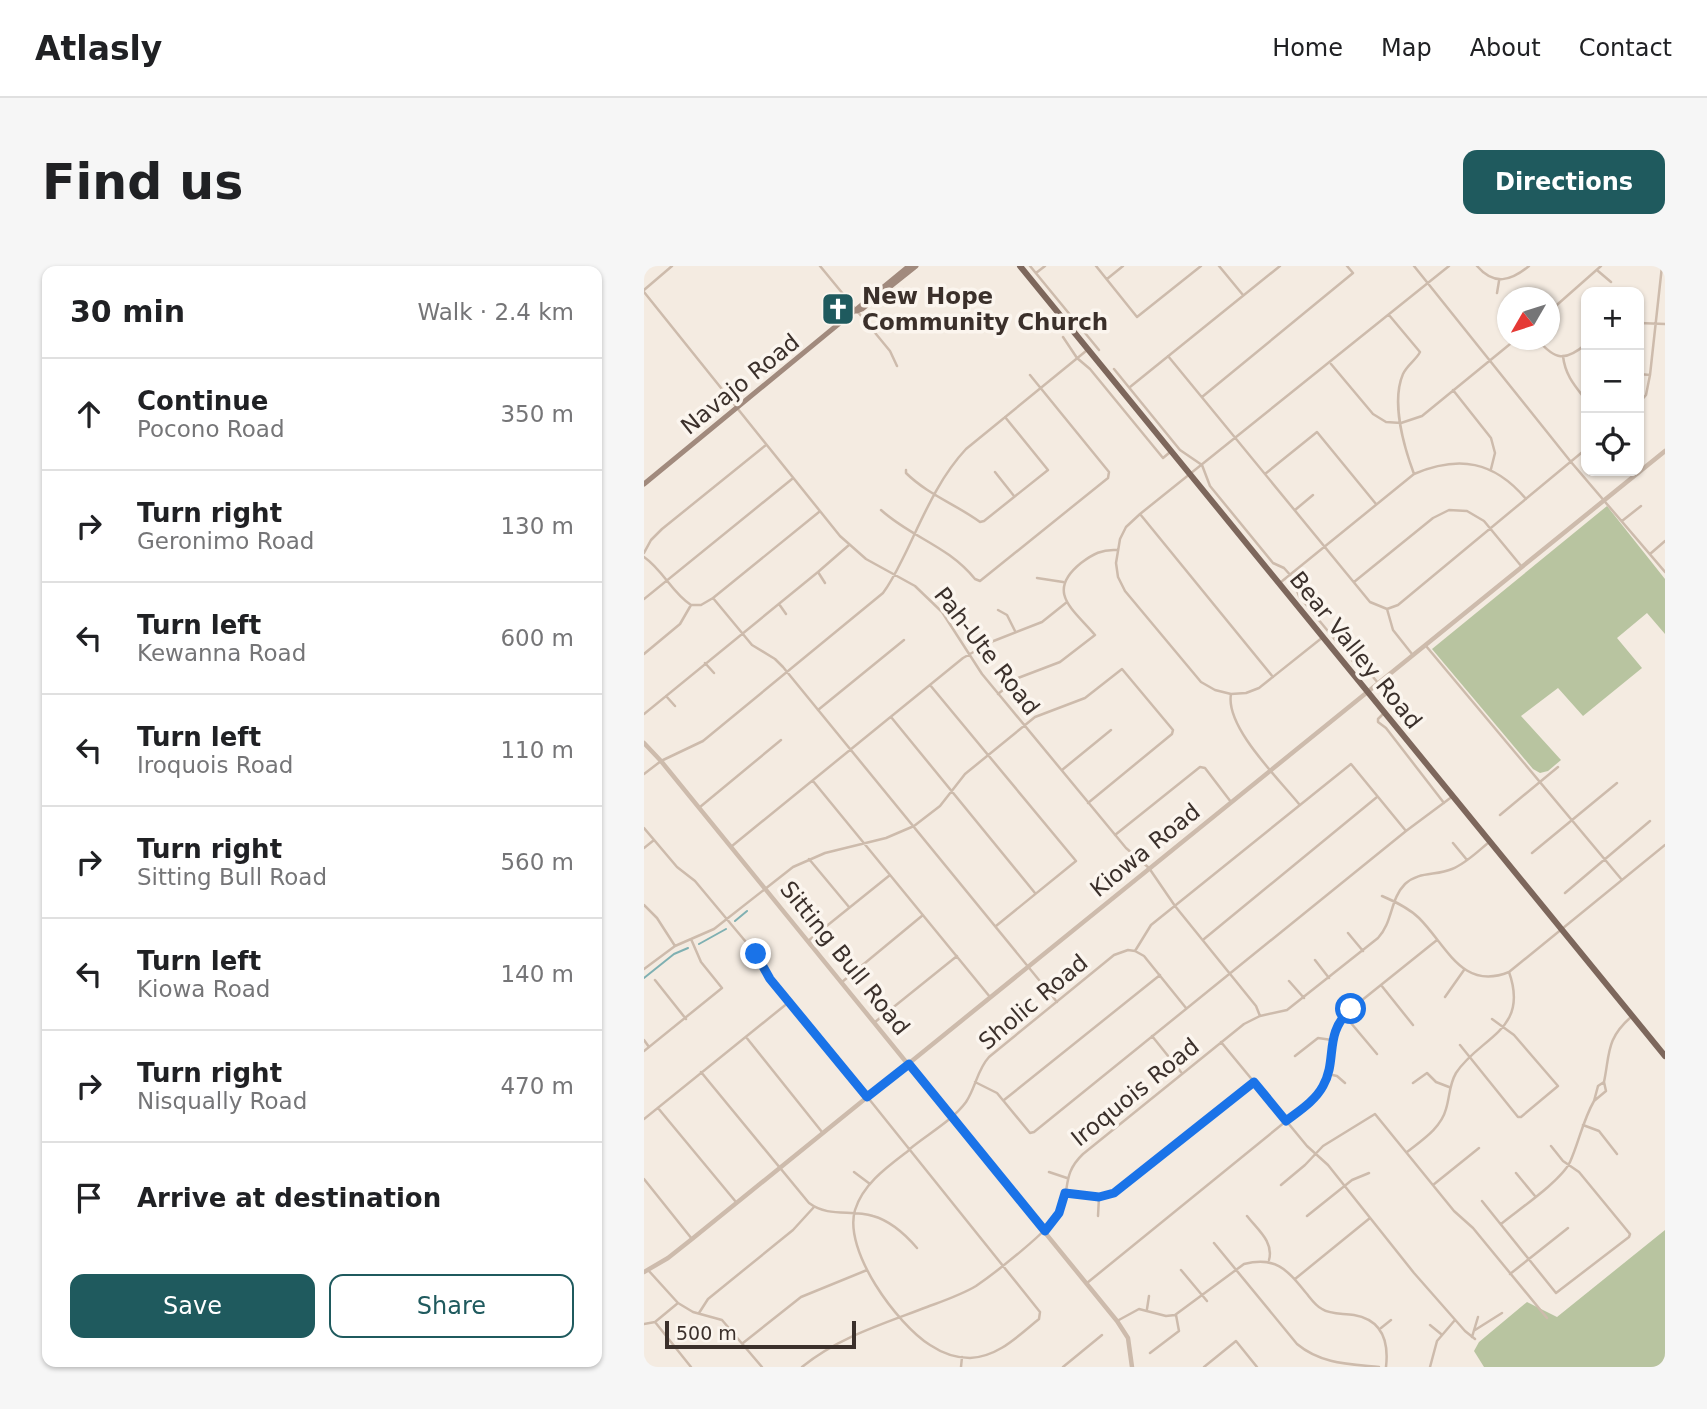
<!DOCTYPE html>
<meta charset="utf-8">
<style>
:root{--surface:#fff;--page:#f6f6f6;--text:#202124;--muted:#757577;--line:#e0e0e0;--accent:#1f5a5e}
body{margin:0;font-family:"DejaVu Sans",sans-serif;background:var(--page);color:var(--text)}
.controls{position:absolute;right:21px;top:21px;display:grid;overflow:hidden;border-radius:14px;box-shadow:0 2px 5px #0004}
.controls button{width:63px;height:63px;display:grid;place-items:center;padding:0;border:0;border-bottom:2px solid var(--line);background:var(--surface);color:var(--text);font:35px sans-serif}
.compass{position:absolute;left:853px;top:21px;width:63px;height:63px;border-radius:50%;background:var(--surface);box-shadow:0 2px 5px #0004;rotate:231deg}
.scale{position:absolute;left:21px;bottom:18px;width:191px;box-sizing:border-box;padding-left:7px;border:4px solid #3b302b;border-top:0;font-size:19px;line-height:24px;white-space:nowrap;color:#3b302b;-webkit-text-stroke:5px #fbf5ee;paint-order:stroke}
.stop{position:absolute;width:21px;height:21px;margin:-16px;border:5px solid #1a73e8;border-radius:50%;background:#fff}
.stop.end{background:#1a73e8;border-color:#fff;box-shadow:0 2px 7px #0008}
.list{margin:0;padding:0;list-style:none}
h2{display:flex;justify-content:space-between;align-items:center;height:91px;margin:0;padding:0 28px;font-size:30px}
h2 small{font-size:23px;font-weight:400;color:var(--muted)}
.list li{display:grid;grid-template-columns:46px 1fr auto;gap:21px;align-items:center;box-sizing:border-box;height:112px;padding:0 28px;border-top:2px solid var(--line)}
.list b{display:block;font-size:26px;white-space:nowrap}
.list p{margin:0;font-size:23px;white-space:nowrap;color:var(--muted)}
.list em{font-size:23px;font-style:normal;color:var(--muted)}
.actions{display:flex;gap:14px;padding:21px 28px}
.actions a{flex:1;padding:16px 0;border:2px solid var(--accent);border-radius:14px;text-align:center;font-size:24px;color:var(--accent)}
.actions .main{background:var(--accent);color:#fff}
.icon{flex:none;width:38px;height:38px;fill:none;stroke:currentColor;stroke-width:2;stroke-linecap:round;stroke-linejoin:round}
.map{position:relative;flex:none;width:1021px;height:1101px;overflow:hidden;border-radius:14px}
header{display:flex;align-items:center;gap:42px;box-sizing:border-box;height:98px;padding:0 35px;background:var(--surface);border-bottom:2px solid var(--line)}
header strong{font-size:33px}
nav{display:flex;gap:38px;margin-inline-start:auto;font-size:24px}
.intro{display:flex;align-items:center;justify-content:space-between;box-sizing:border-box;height:168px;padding:0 42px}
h1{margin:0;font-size:49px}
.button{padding:18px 32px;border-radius:14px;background:var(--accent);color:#fff;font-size:24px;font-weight:700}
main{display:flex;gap:42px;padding:0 42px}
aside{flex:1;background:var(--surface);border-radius:14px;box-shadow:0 2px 5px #0004}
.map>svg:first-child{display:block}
</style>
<header>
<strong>Atlasly</strong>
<nav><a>Home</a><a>Map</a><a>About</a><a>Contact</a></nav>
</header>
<div class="intro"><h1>Find us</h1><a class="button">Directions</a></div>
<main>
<aside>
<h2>30 min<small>Walk · 2.4 km</small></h2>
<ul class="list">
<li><svg class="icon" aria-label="ahead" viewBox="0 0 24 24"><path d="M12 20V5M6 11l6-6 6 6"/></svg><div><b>Continue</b><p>Pocono Road</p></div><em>350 m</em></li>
<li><svg class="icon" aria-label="right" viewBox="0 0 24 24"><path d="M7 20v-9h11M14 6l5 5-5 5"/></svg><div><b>Turn right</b><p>Geronimo Road</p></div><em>130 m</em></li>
<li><svg class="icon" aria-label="left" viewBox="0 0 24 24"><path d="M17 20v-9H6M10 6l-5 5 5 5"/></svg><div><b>Turn left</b><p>Kewanna Road</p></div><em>600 m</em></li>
<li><svg class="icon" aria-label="left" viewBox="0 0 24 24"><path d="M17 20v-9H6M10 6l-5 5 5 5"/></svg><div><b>Turn left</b><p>Iroquois Road</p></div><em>110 m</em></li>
<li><svg class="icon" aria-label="right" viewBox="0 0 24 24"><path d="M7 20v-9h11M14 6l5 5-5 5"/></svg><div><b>Turn right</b><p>Sitting Bull Road</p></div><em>560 m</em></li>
<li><svg class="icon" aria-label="left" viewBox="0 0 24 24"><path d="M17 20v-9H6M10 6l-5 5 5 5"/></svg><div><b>Turn left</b><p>Kiowa Road</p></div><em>140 m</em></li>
<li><svg class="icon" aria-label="right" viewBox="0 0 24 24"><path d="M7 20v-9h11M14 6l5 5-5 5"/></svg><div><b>Turn right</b><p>Nisqually Road</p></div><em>470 m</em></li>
<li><svg class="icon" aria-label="arrive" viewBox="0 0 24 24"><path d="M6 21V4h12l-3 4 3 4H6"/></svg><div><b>Arrive at destination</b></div></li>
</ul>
<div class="actions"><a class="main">Save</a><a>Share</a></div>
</aside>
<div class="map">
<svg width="1021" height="1101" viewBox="0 0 1021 1101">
<rect width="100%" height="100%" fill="#f4ebe1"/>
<!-- green -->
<path fill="#b8c4a0" d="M963 240 1021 313V368L1003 347 973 372 998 402 939 450 914 422 877 450 917 494 904 505 896 507 889 503 788 383Z
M1021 964V1101H840L830 1085 835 1076 883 1036 913 1051Z"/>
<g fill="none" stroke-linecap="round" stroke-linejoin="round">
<!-- stream -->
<path stroke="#7fb0b2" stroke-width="2" d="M91 655 103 645
M55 678 82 663
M0 712 30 688 44 682"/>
<!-- minor -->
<path stroke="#cdbbac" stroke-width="2.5" d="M176 0 246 85 253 100
M386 0 455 84
M452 0 493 51 557 0
M575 0 599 29
M770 0 927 196 1021 306
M833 0C850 20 867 15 885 0
M954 5 967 16
M392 7 401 0
M463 13 479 0
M0 24 28 0
M0 26 196 270 222 293 271 320 298 346 338 408 482 582 505 602 531 640 612 740 616 750
M853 27 855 15
M906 45 957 0
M745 49 776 86C772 94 763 99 759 108 747 136 760 181 770 208
M995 57 1021 58
M419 71 433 92 446 103 519 192 525 187
M894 74C911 94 921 96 942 78
M524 90 726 336 743 343 749 364 768 388
M919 90C921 109 931 120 942 134
M687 98 729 148 742 156 757 157 778 150 871 74
M470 103 536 184 558 199 566 220 629 297 640 302 648 311 655 330 716 404 729 411 735 418
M995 108 1006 109
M486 121 636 0
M809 124 847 172 851 187 847 203
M558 131 709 7 703 0
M995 137 1002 129 1006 109 1018 0
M262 204V207C283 228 313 239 336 256L340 255 404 204 361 151
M351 206 370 230
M621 208 673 166 732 238
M237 244C268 272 303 279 331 313L336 315 464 212 465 206 386 109
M651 244 669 229
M496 248 629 411
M978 255 997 240
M0 287 7 274 18 263 122 179
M1006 288 1021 275
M0 291C19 304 28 327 47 339
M174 306 181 317
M393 312 419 316
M637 316 770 208C815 189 850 195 882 233
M710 316 789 252 805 244 823 245 840 255 878 301
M69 332 108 379 131 393 139 401 413 736
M0 333 148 213
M135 338 142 348
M47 339H57L69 332 175 246
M743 343 754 339 942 183
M354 344 363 349 371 365
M679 371 615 422 602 427 587 428 571 424 557 416 481 325 474 311 472 297 476 273 482 261 496 248 805 0
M782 380 978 614
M0 388 36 358 47 339
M61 397 70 407
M286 419 432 595 352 660
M354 428 374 412 416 396 451 369C429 343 401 326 437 297 449 288 458 283 473 284
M587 428C581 461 635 513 655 538
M22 430 31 440
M174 444 260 374
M0 448 174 306 205 279
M739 448 734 453V456L742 462 800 537
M247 451 391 627
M418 504 467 464
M0 508 17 495 59 475 239 327C248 315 254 302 261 288 279 251 294 213 322 183L442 85
M169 515 346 731
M56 541 137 474
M856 549 914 501
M0 562 33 601 51 615 112 688 126 713 221 828 396 1046 395 1053C374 1070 354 1091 326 1092 311 1092 298 1087 286 1079 253 1058 199 985 211 944 219 918 243 901 264 885L267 882C284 868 309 854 322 836 332 821 333 804 345 791L470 689 484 684 491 685 507 659 707 498 762 565
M471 569 556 501 561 502 587 536
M809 577 823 594
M88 580 319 392 347 376 398 356 423 336
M0 582 10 574
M888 587 973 517
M165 593 205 641
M921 627 1006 555
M738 630C752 636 765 642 775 652 803 680 818 725 865 706L1021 579
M0 639 13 652 31 680
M704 667 719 685
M560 673 733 531
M164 675 246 609
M491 685 500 690 542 742
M671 694 685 712
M0 703 31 680 70 663 149 601 181 587 242 572 270 560 296 540 321 508 391 451 441 432 478 403 529 464 528 468 444 537
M11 714 42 753
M645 715 660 732
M198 716 279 649
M737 719 769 759
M801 731 820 704
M701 750 733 788
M231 756 313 690
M508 770 537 806
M102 771 178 866
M0 774 5 781
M577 776 663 880 684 899 770 1007 821 1065 831 1073
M816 779 874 851H877L914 820 870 769 848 753
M0 785 78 722 57 696 47 673
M651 790 674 772 688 774
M57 806 165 937C185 952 207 943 229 950 247 955 261 968 273 982
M684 808 693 810 701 817
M331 816 353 827 386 867 390 866 762 565 809 530
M960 816C966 787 962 773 987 751
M960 816 962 825 950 835 954 820Z
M769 817 783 807 792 816 805 821
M360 834 516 709
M14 842 92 936
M0 853 145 736
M939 859 955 865 973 888
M763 886C778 874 797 862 802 843 806 830 805 819 812 807 835 771 886 765 865 706
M210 906 226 918
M405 906 423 912
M872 907 891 930
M0 913 48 973
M637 919 661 899 679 880 731 848 810 945 829 962 903 1052
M789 919 835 882
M421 927 455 931 470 927 609 816
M838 935 912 1027 985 971 986 968 935 906 919 895 907 880
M454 950 455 931
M603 950C614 964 630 976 625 994
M663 950 708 914 725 907
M857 958C874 944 917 915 926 896 935 876 939 854 950 835
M570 977 653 1078C677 1098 705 1098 735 1101
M4 1004 34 1037 49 1046 78 1054 118 1101
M537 1004 563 1035
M866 1008 924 962
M651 1013 726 952
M443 1017 673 830C692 800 679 769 707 743L793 674
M503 1043 505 1030
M55 1047 64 1033 149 964 170 941
M473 1055 495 1043 522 1050 531 1049 600 998C633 990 643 1004 663 1028 667 1033 672 1040 678 1043 687 1049 699 1047 710 1049 738 1054 745 1075 742 1101
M11 1056 47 1101
M0 1058 11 1056 34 1037
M786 1059 797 1068
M737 1062 747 1054
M831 1064 858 1047
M828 1071 834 1051
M99 1077 157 1031 223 1004
M506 1087 535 1065 532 1049
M158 1101C195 1071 239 1058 283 1041 299 1035 317 1029 332 1020 351 1007 406 964 416 946 427 924 417 909 439 888L600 758 616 750 643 744 734 672C749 656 746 633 761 618 775 605 792 610 808 603 821 598 833 586 844 577
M317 1101 318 1091
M419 1101 458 1069
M560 1101 592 1075 613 1101
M786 1101 793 1075 811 1054"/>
<!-- tertiary -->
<path stroke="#cdbbac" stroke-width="4.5" d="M0 477 17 495 473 1055 484 1072 488 1101
M0 1006 24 992 48 973 1021 185"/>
<!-- secondary -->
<path stroke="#a18a7d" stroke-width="5" d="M213 45 218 43 272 0
M0 218 265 0"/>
<!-- primary -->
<path stroke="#7d675c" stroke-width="6" d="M376 0 1021 790"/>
</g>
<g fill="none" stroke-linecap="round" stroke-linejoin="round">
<!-- route -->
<path stroke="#1a73e8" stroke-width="9" d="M112 688 126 713 223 831 265 798 401 965 415 947 421 927 455 931 470 927 610 816 642 855C655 845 671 835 679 820 694 793 679 768 707 743"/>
</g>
<!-- icons -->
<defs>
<symbol id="church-square" viewBox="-11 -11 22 22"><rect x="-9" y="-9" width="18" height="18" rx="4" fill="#1f5a5e" stroke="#fbf5ee"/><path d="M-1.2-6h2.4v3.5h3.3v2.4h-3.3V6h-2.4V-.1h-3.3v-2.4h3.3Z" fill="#fff"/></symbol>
</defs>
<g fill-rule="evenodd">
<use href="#church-square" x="175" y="24" width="38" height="38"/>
</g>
<g text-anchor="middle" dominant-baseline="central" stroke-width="7" stroke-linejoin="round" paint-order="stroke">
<!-- poi labels -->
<g font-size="23" font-weight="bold" fill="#3b302b" stroke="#fbf5ee" text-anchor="start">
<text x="218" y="30">New Hope<tspan x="218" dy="26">Community Church</tspan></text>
</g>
<!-- street labels -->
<g font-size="23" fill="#3b302b" stroke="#fbf5ee">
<text transform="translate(96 118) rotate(-39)">Navajo Road</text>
<text transform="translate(712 384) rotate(51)">Bear Valley Road</text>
<text transform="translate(343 385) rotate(52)">Pah-Ute Road</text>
<text transform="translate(501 584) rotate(-39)">Kiowa Road</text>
<text transform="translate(201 692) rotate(51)">Sitting Bull Road</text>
<text transform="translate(389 736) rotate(-40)">Sholic Road</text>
<text transform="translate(491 826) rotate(-39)">Iroquois Road</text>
</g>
</g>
</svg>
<div class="controls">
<button>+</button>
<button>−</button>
<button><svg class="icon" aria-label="locate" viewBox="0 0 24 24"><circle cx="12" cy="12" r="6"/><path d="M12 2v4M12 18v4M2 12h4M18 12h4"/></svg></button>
</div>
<svg class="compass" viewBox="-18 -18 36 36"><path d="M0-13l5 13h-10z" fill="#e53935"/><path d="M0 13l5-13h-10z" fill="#757577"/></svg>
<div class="scale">500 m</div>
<div class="stop" style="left:707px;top:743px"></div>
<div class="stop end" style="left:112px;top:688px"></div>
</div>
</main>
